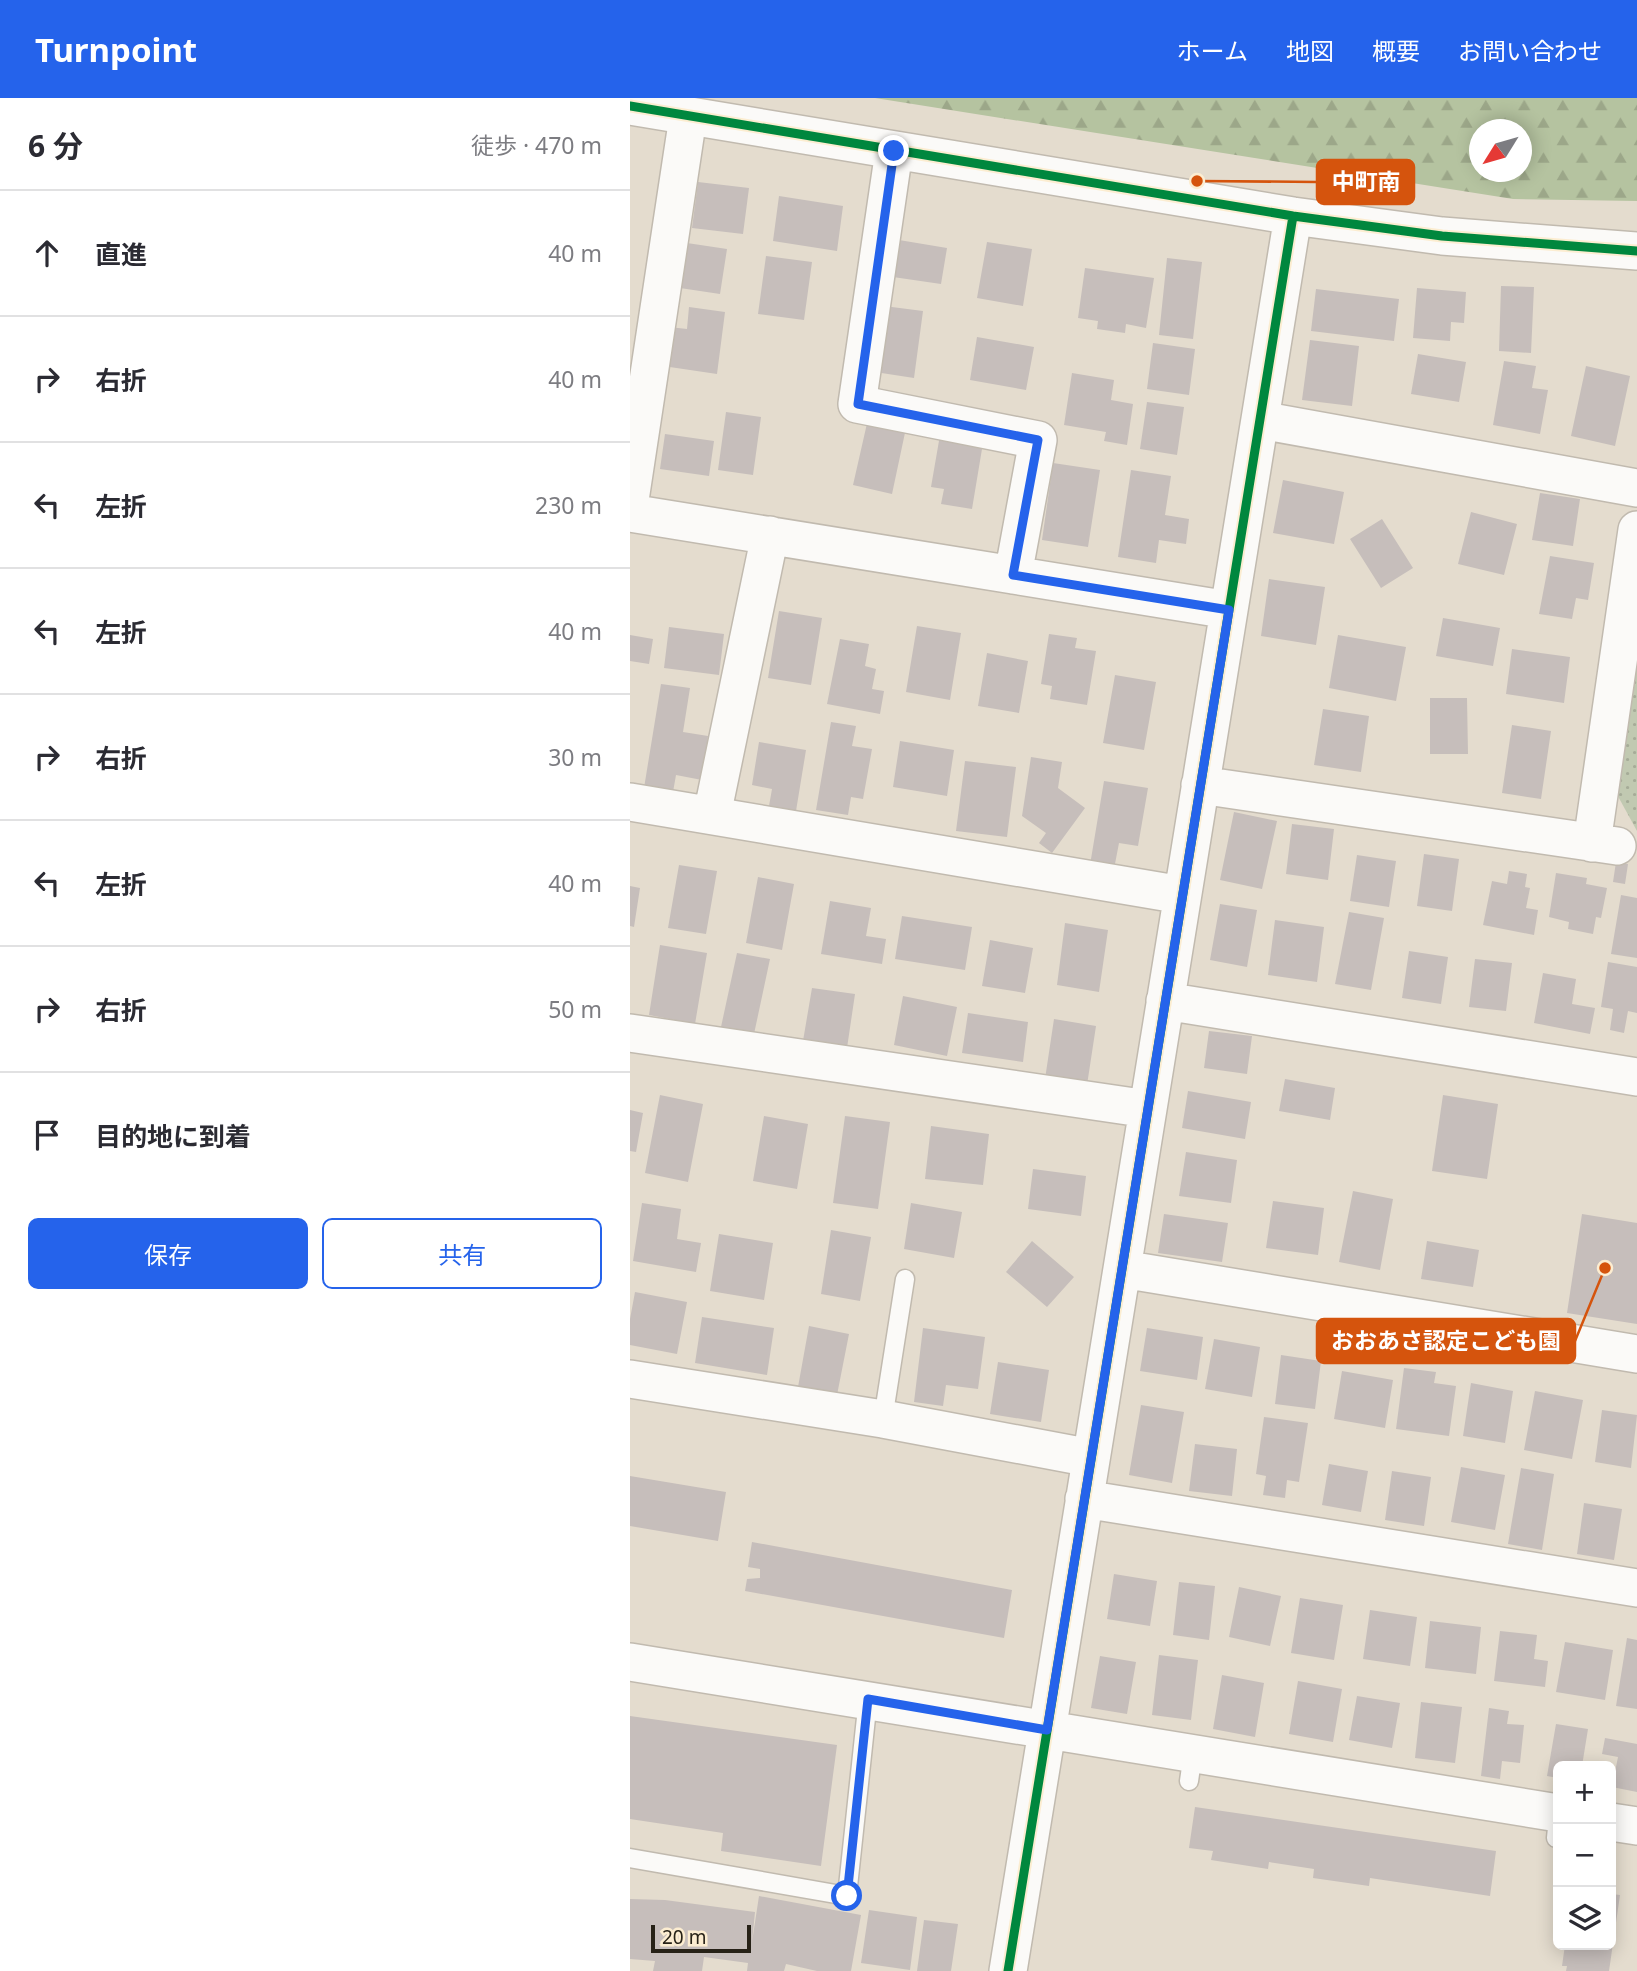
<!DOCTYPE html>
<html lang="ja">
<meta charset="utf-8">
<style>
:root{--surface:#fff;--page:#f7f7f7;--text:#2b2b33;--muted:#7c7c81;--line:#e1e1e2;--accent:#2563eb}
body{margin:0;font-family:"Noto Sans","Noto Sans JP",sans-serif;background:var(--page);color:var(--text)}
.controls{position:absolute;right:21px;bottom:21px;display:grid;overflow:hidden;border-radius:10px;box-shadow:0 4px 18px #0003}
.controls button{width:63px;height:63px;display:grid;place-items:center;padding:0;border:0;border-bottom:2px solid var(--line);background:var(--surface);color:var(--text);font:35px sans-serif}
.compass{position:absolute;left:839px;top:21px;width:63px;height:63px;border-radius:50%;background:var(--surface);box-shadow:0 4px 18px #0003;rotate:233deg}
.scale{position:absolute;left:21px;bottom:18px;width:100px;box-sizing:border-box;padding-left:7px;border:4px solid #272217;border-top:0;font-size:19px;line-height:24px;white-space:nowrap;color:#272217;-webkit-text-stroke:5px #fcedd1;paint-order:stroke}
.stop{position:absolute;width:21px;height:21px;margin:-16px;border:5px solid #2563eb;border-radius:50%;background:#fff}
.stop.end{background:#2563eb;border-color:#fff;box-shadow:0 2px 7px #0008}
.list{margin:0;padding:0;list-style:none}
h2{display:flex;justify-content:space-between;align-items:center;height:91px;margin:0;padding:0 28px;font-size:30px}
h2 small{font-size:23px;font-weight:400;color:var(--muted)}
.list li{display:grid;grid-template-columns:46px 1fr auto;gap:21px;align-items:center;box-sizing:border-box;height:126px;padding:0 28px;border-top:2px solid var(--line)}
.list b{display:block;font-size:26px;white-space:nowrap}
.list em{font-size:23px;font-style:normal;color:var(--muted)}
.actions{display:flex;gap:14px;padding:21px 28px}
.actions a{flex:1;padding:16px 0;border:2px solid var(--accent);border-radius:10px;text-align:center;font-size:24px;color:var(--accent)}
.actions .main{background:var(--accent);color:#fff}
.icon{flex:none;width:38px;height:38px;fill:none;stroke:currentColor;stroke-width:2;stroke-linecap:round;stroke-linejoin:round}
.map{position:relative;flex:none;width:1007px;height:1873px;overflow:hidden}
header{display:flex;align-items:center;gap:42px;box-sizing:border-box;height:98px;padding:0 35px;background:var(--accent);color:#fff}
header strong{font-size:33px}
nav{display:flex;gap:38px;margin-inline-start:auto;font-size:24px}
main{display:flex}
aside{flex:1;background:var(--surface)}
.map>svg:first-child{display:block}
</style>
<header>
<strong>Turnpoint</strong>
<nav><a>ホーム</a><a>地図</a><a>概要</a><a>お問い合わせ</a></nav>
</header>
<main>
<aside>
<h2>6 分<small>徒歩 · 470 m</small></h2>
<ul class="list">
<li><svg class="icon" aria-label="ahead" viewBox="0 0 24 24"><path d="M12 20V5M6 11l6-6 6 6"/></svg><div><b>直進</b></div><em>40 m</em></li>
<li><svg class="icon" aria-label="right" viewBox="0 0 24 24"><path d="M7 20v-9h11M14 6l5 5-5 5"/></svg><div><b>右折</b></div><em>40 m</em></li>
<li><svg class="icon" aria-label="left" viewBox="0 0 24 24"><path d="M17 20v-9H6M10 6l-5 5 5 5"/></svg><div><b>左折</b></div><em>230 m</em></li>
<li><svg class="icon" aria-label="left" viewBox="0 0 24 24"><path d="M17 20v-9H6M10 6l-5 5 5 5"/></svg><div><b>左折</b></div><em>40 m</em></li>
<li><svg class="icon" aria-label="right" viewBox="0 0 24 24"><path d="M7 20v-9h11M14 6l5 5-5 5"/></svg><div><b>右折</b></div><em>30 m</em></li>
<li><svg class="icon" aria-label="left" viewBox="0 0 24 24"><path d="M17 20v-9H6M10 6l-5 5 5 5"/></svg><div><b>左折</b></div><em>40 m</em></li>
<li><svg class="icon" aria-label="right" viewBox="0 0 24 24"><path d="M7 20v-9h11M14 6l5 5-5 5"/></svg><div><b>右折</b></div><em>50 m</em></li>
<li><svg class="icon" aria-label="arrive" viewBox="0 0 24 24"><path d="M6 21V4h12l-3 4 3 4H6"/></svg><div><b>目的地に到着</b></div></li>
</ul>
<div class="actions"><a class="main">保存</a><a>共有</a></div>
</aside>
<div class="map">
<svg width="1007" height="1873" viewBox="0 0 1007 1873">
<defs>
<pattern id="forest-firs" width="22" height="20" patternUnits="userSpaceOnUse" patternTransform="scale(1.75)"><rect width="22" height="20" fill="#b5c3a0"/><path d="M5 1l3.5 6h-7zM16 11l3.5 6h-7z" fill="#9ca789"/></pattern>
<pattern id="park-dots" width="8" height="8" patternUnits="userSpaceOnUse" patternTransform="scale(1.75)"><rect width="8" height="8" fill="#c1c9b1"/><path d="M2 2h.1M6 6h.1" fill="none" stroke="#a6ac98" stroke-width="1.8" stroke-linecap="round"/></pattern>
</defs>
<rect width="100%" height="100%" fill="#e4dcce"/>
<!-- forest -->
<path fill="url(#forest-firs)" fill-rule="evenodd" d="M245 0H1007V103L883 101ZM850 32H892V74H850Z"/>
<!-- park -->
<path fill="url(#park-dots)" d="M1007 540V733L984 691Z"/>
<!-- building -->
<path fill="#c6bebb" d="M68 84 119 90 113 136 62 130Z
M149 98 213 108 207 153 143 143Z
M269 142 317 150 311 186 263 179Z
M357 144 402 151 393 208 347 200Z
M57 145 97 151 90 196 50 190Z
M136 158 182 164 174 222 128 216Z
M537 160 572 164 563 241 529 237Z
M455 170 524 180 516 230 496 226 495 235 467 231 468 223 448 220Z
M871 188 904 189 901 255 869 253Z
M787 190 836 194 834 225 821 224 820 243 783 240Z
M686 191 769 201 764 243 681 233Z
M254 208 293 213 284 280 245 274Z
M59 209 95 214 87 276 33 268 39 229 57 231Z
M347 239 404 249 396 292 340 282Z
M680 242 729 248 722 308 672 302Z
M523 245 565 251 559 297 517 291Z
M788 256 836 264 829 304 781 296Z
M874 263 906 268 902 290 918 292 910 336 863 327Z
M956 268 1000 278 985 348 941 338Z
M442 275 484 282 481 302 503 306 497 347 474 343 476 334 434 327Z
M517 304 554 309 547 357 510 351Z
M96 314 131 319 123 377 88 372Z
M238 321 276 330 262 396 223 387Z
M35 336 84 343 79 378 30 371Z
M310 337 353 345 342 411 311 406 314 391 301 389Z
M423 365 470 372 458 449 412 442Z
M501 372 541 378 535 417 559 421 556 446 529 442 526 465 488 459Z
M653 382 714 394 704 446 643 435Z
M910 395 950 401 943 448 902 442Z
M841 414 887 426 874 477 828 466Z
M752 421 783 470 751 490 720 441Z
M920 458 964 465 958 502 946 500 942 521 909 516Z
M639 481 695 489 686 547 631 538Z
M149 513 192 520 181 587 138 580Z
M813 520 870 530 863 568 806 558Z
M287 528 331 535 320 602 276 594Z
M39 529 94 536 89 577 34 570Z
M419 536 447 540 445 550 466 553 457 607 420 601 422 588 411 586Z
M0 537 23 541 19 566 0 563Z
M708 537 776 549 766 603 699 590Z
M210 541 239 546 235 568 246 571 242 591 254 593 250 616 197 606Z
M882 551 940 559 934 605 876 596Z
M357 555 398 563 389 615 348 608Z
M485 577 526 584 514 652 473 645Z
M31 586 60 590 53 634 78 638 72 682 46 677 43 694 14 690Z
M800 600H837L838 656H800Z
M693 611 739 618 731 674 684 667Z
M201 624 226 628 222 648 242 651 233 701 221 699 218 717 186 712Z
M882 627 921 633 911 701 872 695Z
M270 643 324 652 317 698 263 689Z
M129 644 176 652 166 713 139 708 142 691 122 687Z
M401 659 432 664 428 690 455 710 422 755 409 745 416 735 392 718Z
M335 663 386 669 377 739 326 733Z
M474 683 518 690 508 748 489 745 484 771 460 767Z
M604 714 647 723 632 791 590 782Z
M662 726 704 731 698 782 656 776Z
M794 756 829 761 822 813 787 808Z
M727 757 766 763 759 809 720 803Z
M986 764 998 766 995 786 983 784Z
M49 767 87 773 76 836 38 830Z
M879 773 897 776 895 789 900 790 896 810 908 812 904 837 853 827 862 783 877 786Z
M926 775 957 780 956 786 977 790 971 820 966 819 963 836 938 831 939 824 919 819Z
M128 779 164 786 152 852 116 845Z
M0 788 10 790 4 829 0 828Z
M991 797 1007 800V860L981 856Z
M200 803 241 810 236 838 256 841 252 866 191 856Z
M590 806 627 812 617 869 580 862Z
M719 814 754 820 741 892 705 886Z
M272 818 342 829 335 872 265 861Z
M645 822 694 829 687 884 638 877Z
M435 825 478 832 469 894 427 887Z
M360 842 403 850 395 895 352 888Z
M30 847 77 855 65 926 19 917Z
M779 853 818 859 811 906 772 900Z
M107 855 140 861 124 936 91 929Z
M845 861 882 865 876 913 839 909Z
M978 864 1007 869V915L998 913 994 935 980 932 983 911 971 909Z
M913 875 946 881 942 906 965 910 960 936 904 925Z
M182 890 225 896 217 950 173 943Z
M273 898 327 909 317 958 264 947Z
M338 915 398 924 393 964 332 955Z
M424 921 466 928 457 987 415 981Z
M579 933 622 938 617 976 574 970Z
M655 981 705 990 700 1022 649 1013Z
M558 993 621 1004 615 1041 552 1030Z
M30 997 73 1006 58 1084 15 1075Z
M813 997 868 1006 857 1081 802 1073Z
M0 1012 13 1015 6 1054 0 1053Z
M134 1018 178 1026 167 1091 123 1083Z
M215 1018 260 1024 248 1111 203 1105Z
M301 1028 359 1036 353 1087 295 1081Z
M556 1054 607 1062 601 1105 549 1098Z
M403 1071 456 1078 451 1118 398 1111Z
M723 1093 763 1101 750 1172 709 1164Z
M643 1103 694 1110 688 1157 636 1150Z
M12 1105 51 1111 47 1141 71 1145 66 1174 3 1163Z
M281 1105 332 1114 324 1160 274 1151Z
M534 1116 598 1125 592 1164 528 1155Z
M952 1116 1007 1125V1226L937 1215Z
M201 1132 241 1139 230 1203 191 1196Z
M89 1136 143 1145 134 1202 80 1193Z
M402 1143 444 1179 417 1209 376 1174Z
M797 1143 849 1152 843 1189 791 1181Z
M5 1194 57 1204 47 1256 0 1247V1221Z
M72 1219 144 1230 137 1277 65 1265Z
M179 1228 219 1236 207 1297 168 1289Z
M293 1230 355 1239 348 1291 316 1287 313 1308 284 1304Z
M517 1230 573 1239 567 1282 510 1273Z
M584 1241 630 1249 622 1299 575 1291Z
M651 1257 691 1263 685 1311 645 1306Z
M368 1264 419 1272 411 1324 360 1316Z
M774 1270 806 1274 804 1285 826 1288 819 1338 766 1331Z
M712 1273 763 1282 755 1330 704 1321Z
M841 1285 883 1293 875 1345 833 1338Z
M905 1293 953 1302 942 1361 894 1352Z
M511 1307 554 1314 542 1385 499 1377Z
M972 1312 1007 1317 1001 1370 965 1364Z
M634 1319 678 1325 669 1384 657 1382 655 1400 633 1397 636 1378 626 1376Z
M565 1346 607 1351 602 1398 559 1393Z
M699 1366 738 1373 731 1414 692 1407Z
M831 1369 875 1377 865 1432 821 1424Z
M891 1370 924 1376 912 1452 878 1446Z
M762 1373 801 1379 794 1428 755 1422Z
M0 1378 96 1394 88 1443 0 1428Z
M954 1405 992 1411 984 1462 947 1456Z
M122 1444 382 1492 374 1540 115 1493 117 1481 130 1480V1471L118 1469Z
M484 1476 527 1483 520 1528 477 1521Z
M549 1484 585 1488 579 1542 543 1537Z
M609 1489 651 1498 640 1548 599 1539Z
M670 1500 713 1507 704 1562 661 1555Z
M740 1512 787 1519 780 1568 733 1561Z
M800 1523 851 1529 846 1576 795 1570Z
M870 1533 907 1537 904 1561 918 1563 915 1589 864 1583Z
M997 1540 1007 1542V1611L986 1608Z
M935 1544 983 1552 975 1602 926 1594Z
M529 1557 568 1562 561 1622 522 1617Z
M470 1558 506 1564 497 1616 461 1610Z
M592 1577 634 1585 625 1639 583 1631Z
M668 1583 712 1591 703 1644 659 1636Z
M727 1598 770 1605 762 1650 719 1642Z
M791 1604 832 1609 825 1665 785 1660Z
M859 1610 879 1613 877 1626 894 1627 890 1665 872 1663 870 1681 851 1678Z
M0 1618 207 1647 191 1768 91 1753 93 1735 0 1721Z
M926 1626 958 1631 952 1668H928V1680L917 1678Z
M975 1640 1007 1646V1694L982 1689 988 1659 972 1656Z
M565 1709 866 1753 860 1798 740 1780 739 1788 683 1780 684 1771 639 1764 638 1771 581 1762 583 1753 559 1750Z
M981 1796 990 1797 979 1873H936L937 1868H932L935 1847H981Z
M129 1798 231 1817 221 1873H187L156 1866 154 1873H117L118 1865 74 1859 72 1873H23L25 1863 0 1861V1801L35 1802 125 1814 122 1844Z
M239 1812 287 1819 280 1872 231 1865Z
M294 1822 328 1826 321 1873H287Z"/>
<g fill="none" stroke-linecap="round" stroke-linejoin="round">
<defs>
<path id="lane" d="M253 1321 275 1181
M559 1683 563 1655
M926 1740 928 1720
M0 1760 217 1798 238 1601"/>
<path id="street" d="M0 8 663 118 812 138 1007 153
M264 53 227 306 408 342 383 477
M630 322 1007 390
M0 402 58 19
M0 415 599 512
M570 687 987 748
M0 704 552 797
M82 717 140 437
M962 745 1007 432
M535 903 1007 979
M0 935 518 1011
M492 1171 1007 1256
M0 1281 253 1321 461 1360
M454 1401 1007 1490
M0 1564 928 1715
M981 1724 1007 1728
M378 1873 663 118"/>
</defs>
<!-- lane casing -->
<use href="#lane" stroke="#c1baaf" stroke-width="21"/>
<!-- street casing -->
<use href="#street" stroke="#c1baaf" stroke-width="40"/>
<!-- lane -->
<use href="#lane" stroke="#fbfaf8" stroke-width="18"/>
<!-- street -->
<use href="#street" stroke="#fbfaf8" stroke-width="37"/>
<defs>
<path id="cycleway" d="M0 8 663 118 812 138 1007 153
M378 1873 663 118"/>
</defs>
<!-- cycleway casing -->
<use href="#cycleway" stroke="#fcedd1" stroke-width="13"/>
<!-- cycleway -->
<use href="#cycleway" stroke="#00873e" stroke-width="9"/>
</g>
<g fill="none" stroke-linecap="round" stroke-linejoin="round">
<!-- route -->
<path stroke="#2563eb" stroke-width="9" d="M217 1798 238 1601 417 1632 599 512 383 477 408 342 228 306 264 53"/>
</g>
<!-- callouts -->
<path fill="none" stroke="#d5540d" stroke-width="2.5" d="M567 83L687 84M975 1170L945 1243"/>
<g fill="#d5540d" stroke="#fcedd1" stroke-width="2.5">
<circle cx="567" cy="83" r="7"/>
<circle cx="975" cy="1170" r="7"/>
</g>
<g fill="#d5540d" stroke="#d5540d" stroke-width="2.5">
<rect x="687" y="62" width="97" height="44" rx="7"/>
<rect x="687" y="1221" width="258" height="44" rx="7"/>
</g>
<g font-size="23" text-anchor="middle" font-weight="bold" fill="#fff">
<text x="736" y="92">中町南</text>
<text x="816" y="1251">おおあさ認定こども園</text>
</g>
</svg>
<div class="controls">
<button>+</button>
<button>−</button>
<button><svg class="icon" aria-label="layers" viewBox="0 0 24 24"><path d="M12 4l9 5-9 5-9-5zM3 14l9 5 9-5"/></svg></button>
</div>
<svg class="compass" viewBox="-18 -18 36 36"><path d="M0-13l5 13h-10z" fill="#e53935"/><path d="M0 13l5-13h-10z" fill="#7c7c81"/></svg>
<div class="scale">20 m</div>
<div class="stop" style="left:217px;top:1798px"></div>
<div class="stop end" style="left:264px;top:53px"></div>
</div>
</main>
